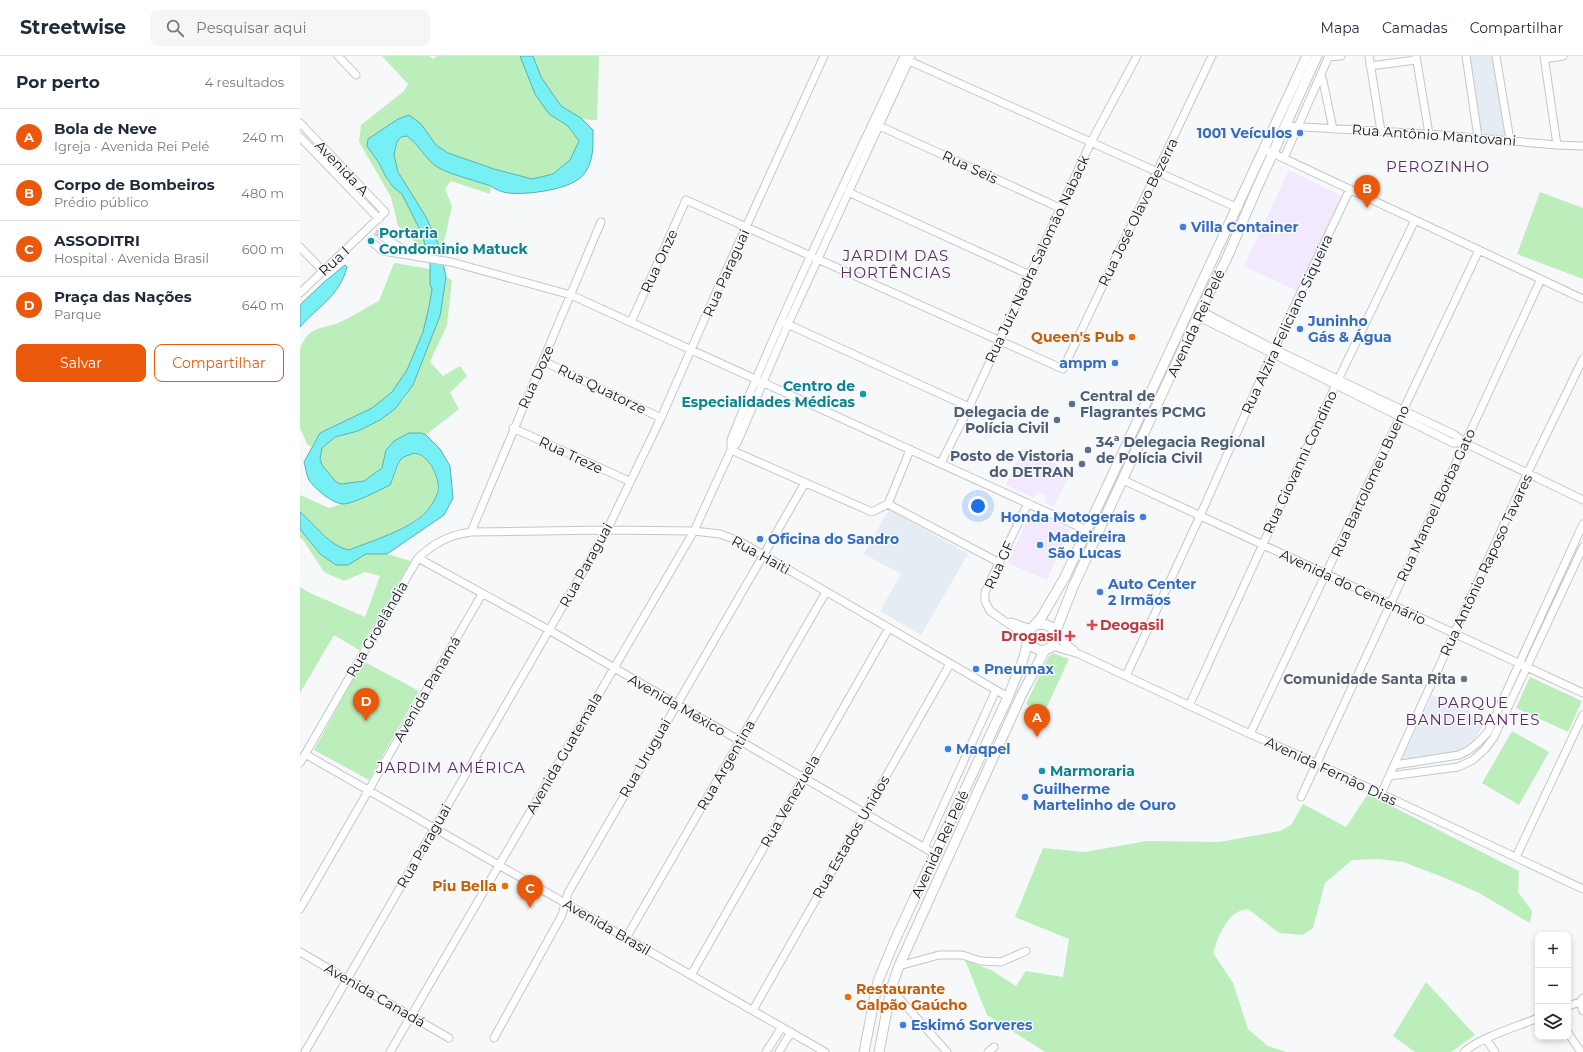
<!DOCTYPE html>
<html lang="pt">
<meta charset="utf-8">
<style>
:root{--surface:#fff;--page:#f6f6f7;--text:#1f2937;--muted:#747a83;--line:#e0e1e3;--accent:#ea580c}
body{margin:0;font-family:Montserrat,sans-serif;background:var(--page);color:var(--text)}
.controls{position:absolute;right:12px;bottom:12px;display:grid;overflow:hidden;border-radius:8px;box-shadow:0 2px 6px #0003}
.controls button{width:36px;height:36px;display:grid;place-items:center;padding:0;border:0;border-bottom:1px solid var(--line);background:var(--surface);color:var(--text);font:20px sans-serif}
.you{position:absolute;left:678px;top:450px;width:14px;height:14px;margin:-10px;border:3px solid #fff;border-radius:50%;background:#1a73e8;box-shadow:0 0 0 6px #1a73e833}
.badge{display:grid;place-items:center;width:26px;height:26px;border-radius:50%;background:var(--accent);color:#fff;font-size:13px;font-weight:700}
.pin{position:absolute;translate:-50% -33px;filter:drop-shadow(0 1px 2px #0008)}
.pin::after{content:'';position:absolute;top:21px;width:14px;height:12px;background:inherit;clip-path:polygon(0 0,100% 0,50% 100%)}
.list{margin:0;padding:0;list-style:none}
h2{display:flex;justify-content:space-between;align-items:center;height:52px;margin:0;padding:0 16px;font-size:17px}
h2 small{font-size:13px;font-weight:400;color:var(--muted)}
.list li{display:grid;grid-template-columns:26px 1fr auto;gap:12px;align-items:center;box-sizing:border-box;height:56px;padding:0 16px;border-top:1px solid var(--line)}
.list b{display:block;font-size:15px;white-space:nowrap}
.list p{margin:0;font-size:13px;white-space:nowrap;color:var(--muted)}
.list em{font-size:13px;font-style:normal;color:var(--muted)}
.actions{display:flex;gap:8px;padding:12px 16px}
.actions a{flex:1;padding:9px 0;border:1px solid var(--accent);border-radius:8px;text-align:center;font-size:14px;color:var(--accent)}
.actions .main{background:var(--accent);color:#fff}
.icon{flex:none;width:22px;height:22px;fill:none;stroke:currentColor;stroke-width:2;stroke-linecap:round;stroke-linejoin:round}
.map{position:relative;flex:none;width:1283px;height:996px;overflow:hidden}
header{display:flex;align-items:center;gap:24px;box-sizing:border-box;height:56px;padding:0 20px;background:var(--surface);border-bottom:1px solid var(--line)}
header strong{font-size:19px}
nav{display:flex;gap:22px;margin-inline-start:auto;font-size:14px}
.search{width:280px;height:36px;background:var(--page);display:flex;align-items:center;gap:10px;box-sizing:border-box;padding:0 14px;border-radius:8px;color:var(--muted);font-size:15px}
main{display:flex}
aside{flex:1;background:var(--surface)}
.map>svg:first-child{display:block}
</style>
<header>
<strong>Streetwise</strong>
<div class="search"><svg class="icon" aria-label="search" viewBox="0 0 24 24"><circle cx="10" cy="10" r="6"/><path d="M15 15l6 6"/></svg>Pesquisar aqui</div>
<nav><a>Mapa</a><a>Camadas</a><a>Compartilhar</a></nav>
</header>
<main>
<aside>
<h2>Por perto<small>4 resultados</small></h2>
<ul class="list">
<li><span class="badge">A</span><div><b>Bola de Neve</b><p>Igreja · Avenida Rei Pelé</p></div><em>240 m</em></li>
<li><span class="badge">B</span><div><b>Corpo de Bombeiros</b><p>Prédio público</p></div><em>480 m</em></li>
<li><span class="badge">C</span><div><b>ASSODITRI</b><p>Hospital · Avenida Brasil</p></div><em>600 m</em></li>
<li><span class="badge">D</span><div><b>Praça das Nações</b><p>Parque</p></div><em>640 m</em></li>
</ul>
<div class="actions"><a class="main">Salvar</a><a>Compartilhar</a></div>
</aside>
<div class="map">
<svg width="1283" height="996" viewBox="0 0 1283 996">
<rect width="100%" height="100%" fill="#f6f8fa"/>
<!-- commercial -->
<path fill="#f2e9fe" d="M989 114 1042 140 999 236 944 210Z
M723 392 771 415 754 451 744 446 746 440 739 436 734 442 706 429Z
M731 456 770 473 747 524 708 507Z"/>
<!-- built -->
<path fill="#e5ecf4" d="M1170 0H1195L1206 76 1205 80H1186L1180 72Z
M589 453 668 498 621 579 580 555 601 518 564 498Z
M1132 639 1186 664 1173 687 1161 695 1103 705 1102 704Z"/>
<!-- green -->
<path fill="#bceebc" d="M82 0H129L133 3 137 0H220L235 38 249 58 268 70 279 85 270 104 253 118 232 123 194 113 148 97 136 89 121 68 98 63 83 73 79 107 86 121 94 132 102 138 113 158 126 192 120 191 98 170 91 141 59 86 61 69 104 35 108 28Z
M233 0H299L297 64C292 64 286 64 281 62 258 55 239 22 233 0Z
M107 80C118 88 123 99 133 108 143 117 177 125 191 130L190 138 151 125 145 133 152 150 145 182 140 192C135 182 131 171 126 161 115 141 89 117 95 92 97 85 99 82 107 80Z
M1240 136 1283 152V223L1217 198Z
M94 207 130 213 132 233 129 251 123 276 107 314 92 336 72 352 20 377 11 391 7 388 0 372V293C9 270 18 274 38 267 52 261 65 252 79 245Z
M146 221 152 224 147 269 130 306 143 320 160 310 167 320 150 337 159 353 126 379 121 377 86 394 83 412 64 425 41 428 36 426 22 409 20 403 22 392 35 381 58 375 80 364 90 357 103 344 113 329 140 260Z
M113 397C125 399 129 406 134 416 155 460 78 483 49 494 29 490 15 468 0 456V439L29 452 64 441 90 429 102 402Z
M0 473 19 498 48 509 66 498H87L111 505 59 594 34 579 0 637V531L10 537 65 561 80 520 65 516 44 525 24 516 3 484 0 482Z
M753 597 769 603 744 657 726 648 749 600Z
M63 605 119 635 69 724 14 694Z
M1230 621 1282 645 1268 676 1216 652Z
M1212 675 1249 696 1219 749 1182 727Z
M1068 738 1219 815 1218 836 1232 855 1230 867 1179 837 1145 822 1103 806 1078 803 1052 804 1025 827 1013 872 1003 879 979 877 948 853C945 854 941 854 938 856 925 862 917 884 913 897L933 927 948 973 968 990 986 996H745L687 959 665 904 691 914 716 930 726 915 763 921 769 883 715 861 743 792 785 796 847 785 919 786 980 775 991 769 1003 748 1046 771Z
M1126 926 1175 979 1151 996H1115L1093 980Z"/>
<!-- water -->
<path fill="#77f0f5" stroke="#5aafb3" d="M220 0H233L241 21 261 50 281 62 293 74C293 90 294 105 284 118 272 134 227 139 208 137 202 136 196 134 191 130 177 125 143 117 133 108 123 99 118 88 107 80L101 81 97 86 94 98 98 116 126 161 140 192 146 221 140 260 113 329 95 353 80 364 58 375 35 381 22 392 20 403 22 409 36 426 41 428 64 425 82 412 86 394 94 385 109 377H121L126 379 140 393 150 410 153 442 144 459 87 498H66L48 509H36L20 498 0 473V456C15 468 29 490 49 494 71 485 109 474 126 456 130 452 137 441 138 435 141 422 125 390 109 399 106 400 103 401 101 403 96 410 94 421 90 429 80 434 55 447 44 448 33 448 15 433 9 424 6 419 6 411 4 406L20 377 72 352 92 336 107 314 123 276 129 251 132 233 130 228V208L122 178 102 138 94 132 86 121 79 107 67 90 68 83 98 63 109 59 121 68 136 89 148 97 194 113 232 123 253 118 270 104 279 85 268 70 249 58 235 38Z
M45 209 47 211C39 241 19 249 0 271V249L23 227Z"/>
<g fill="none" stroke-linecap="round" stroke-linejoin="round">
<!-- minor-tunnel -->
<path stroke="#d4d6d8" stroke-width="7" stroke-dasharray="7 3.5" stroke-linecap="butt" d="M75 176 82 180
M68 182 74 188"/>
<defs>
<path id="minor" d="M38 0 56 19
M1069 0 1081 75
M1116 0 1129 78
M1166 0 1178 81
M1196 0 1210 84
M1244 0 1257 89
M1028 1 1041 0
M605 3 938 152
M1244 3 1263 0
M1070 10 1116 4
M1021 20 1023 25 1033 73
M0 67 85 156 0 237
M575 68 760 152
M985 70 1129 78 1257 89 1283 90
M0 81 79 163
M964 93 1283 243
M984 102 1029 0
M548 136 730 219
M82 180 111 198
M74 188 83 195 151 206 271 239 786 474
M0 191 23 215
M903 249 907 258 974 293 1155 379 1165 387 1283 444
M331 266 386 144 763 313 912 0
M895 266 903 263 1153 387H1165
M485 267 669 351
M243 305 361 362
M213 372 329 425
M431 394V384C483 253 545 127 604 0
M431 394 572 456 588 448
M641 407 669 351 791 86 837 0
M823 424 1283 637
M728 447 685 536V545L690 555 729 582
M588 448 700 507
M588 448 610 394
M171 476 301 166
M118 502 249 574 635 798
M711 566 731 573
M755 580 774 594
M752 590 779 598 950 678 1016 707 1283 833
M826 620 900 460 974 293 1050 133
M889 650 1038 324 1115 164
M950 678 1179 194
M5 698 525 996
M0 707 118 502C134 487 149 479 171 476L307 474 394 475 420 478 439 485 708 641
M1095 709 1159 699C1172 694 1179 686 1188 676L1283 468
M1090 720 1158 711 1173 704 1185 693 1194 681 1283 491
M1081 738 1227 418 1283 303
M1001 741 1241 223
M624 792 696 634
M1216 801 1283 659
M0 853 182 538
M326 882 526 536
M0 896 149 982
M599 910 639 899H662L681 905 701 906 726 895
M391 919 589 572
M591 933 647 996
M1280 946 1283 955
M1268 950 1280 946 1283 942
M453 954 650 608
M1268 977 1281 996
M194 982 262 859 268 837 505 427
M1186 983 1195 996
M5 996 307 474 361 362 415 239 524 0
M90 996 394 475 431 394 437 387 488 268 611 0
M466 996 482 971
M479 996 491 976
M688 996 694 991
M1164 996C1181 981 1216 971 1238 962"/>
<path id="major" d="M737 569C745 567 751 569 755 577
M729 583 733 591 741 595 750 592 755 585V577L773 531 903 249 926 204 957 132 1017 0
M564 996 578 925 595 884 708 641 723 604 731 573 741 562 765 521 1007 0
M579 996 591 933 599 910 721 640 745 594"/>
</defs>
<!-- minor casing -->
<use href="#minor" stroke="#c4c6c8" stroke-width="9"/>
<!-- major casing -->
<use href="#major" stroke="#c4c6c8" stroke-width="11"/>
<!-- minor -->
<use href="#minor" stroke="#fff" stroke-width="7"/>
<!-- major -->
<use href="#major" stroke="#fff" stroke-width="9"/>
</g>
<!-- markers -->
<g fill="#3f7fe0" stroke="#f6f8fa" stroke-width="1.5">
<circle cx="1000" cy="77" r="4"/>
<circle cx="883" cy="171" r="4"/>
<circle cx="1000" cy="273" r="4"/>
<circle cx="815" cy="307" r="4"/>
<circle cx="843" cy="461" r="4"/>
<circle cx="460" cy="483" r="4"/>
<circle cx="740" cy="489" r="4"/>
<circle cx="800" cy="536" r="4"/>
<circle cx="676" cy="613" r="4"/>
<circle cx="648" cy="693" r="4"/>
<circle cx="725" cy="741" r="4"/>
<circle cx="603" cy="969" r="4"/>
</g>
<g fill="#0f9aa8" stroke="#f6f8fa" stroke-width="1.5">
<circle cx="71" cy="185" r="4"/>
<circle cx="563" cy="338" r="4"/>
<circle cx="742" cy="715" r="4"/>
</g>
<g fill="#e8710a" stroke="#f6f8fa" stroke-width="1.5">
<circle cx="832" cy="281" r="4"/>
<circle cx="205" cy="830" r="4"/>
<circle cx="548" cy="941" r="4"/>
</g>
<g fill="#5c6f8a" stroke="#f6f8fa" stroke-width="1.5">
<circle cx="772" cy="348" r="4"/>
<circle cx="757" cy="364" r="4"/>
<circle cx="788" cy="394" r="4"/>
<circle cx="782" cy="408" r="4"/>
</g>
<g fill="#e0444e" stroke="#f6f8fa" stroke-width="1.5">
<path d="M790 563h4v4h4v4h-4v4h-4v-4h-4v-4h4z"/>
<path d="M768 574h4v4h4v4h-4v4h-4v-4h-4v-4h4z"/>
</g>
<circle fill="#6b7280" stroke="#f6f8fa" stroke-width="1.5" cx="1164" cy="623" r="4"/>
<g text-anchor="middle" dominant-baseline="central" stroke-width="3" stroke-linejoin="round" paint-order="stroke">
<!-- shop labels -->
<g font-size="14" font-weight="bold" fill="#366cbe" stroke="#f6f8fa" text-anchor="start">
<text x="992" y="77" text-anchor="end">1001 Veículos</text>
<text x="891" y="171">Villa Container</text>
<text x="1008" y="265">Juninho<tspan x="1008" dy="16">Gás &amp; Água</tspan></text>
<text x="807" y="307" text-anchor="end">ampm</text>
<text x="835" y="461" text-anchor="end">Honda Motogerais</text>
<text x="748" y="481">Madeireira<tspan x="748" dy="16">São Lucas</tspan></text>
<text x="468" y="483">Oficina do Sandro</text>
<text x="808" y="528">Auto Center<tspan x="808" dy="16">2 Irmãos</tspan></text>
<text x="684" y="613">Pneumax</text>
<text x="656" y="693">Maqpel</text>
<text x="733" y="733">Guilherme<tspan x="733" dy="16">Martelinho de Ouro</tspan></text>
<text x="611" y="969">Eskimó Sorveres</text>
</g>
<!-- street labels -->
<g font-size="14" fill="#161718" stroke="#f6f8fa">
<text transform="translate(1134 79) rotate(4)">Rua Antônio Mantovani</text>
<text transform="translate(670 111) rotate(25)">Rua Seis</text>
<text transform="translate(42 112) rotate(46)">Avenida A</text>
<text transform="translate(838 156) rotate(-64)">Rua José Olavo Bezerra</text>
<text transform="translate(737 203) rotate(-65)">Rua Juiz Nadra Salomão Naback</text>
<text transform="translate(34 205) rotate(-43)">Rua I</text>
<text transform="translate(359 205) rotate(-65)">Rua Onze</text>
<text transform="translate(426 217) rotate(-66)">Rua Paraguai</text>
<text transform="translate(896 267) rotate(-65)">Avenida Rei Pelé</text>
<text transform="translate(987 268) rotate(-65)">Rua Alzira Feliciano Siqueira</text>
<text transform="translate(236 321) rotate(-66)">Rua Doze</text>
<text transform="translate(302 333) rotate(26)">Rua Quatorze</text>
<text transform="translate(271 399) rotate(25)">Rua Treze</text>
<text transform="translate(1000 406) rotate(-65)">Rua Giovanni Condino</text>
<text transform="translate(1070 425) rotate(-65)">Rua Bartolomeu Bueno</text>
<text transform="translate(1136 449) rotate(-65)">Rua Manoel Borba Gato</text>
<text transform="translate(461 499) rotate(29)">Rua Haiti</text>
<text transform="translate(286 509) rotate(-61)">Rua Paraguai</text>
<text transform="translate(699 509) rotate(-65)">Rua GF</text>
<text transform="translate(1186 509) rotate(-65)">Rua Antônio Raposo Tavares</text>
<text transform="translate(1053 531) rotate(25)">Avenida do Centenário</text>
<text transform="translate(77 573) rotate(-60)">Rua Groelândia</text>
<text transform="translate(127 633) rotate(-60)">Avenida Panamá</text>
<text transform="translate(377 649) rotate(30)">Avenida México</text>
<text transform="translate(264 697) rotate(-60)">Avenida Guatemala</text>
<text transform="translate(345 702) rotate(-60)">Rua Uruguai</text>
<text transform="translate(426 709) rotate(-60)">Rua Argentina</text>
<text transform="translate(1031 715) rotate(25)">Avenida Fernão Dias</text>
<text transform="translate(490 745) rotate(-60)">Rua Venezuela</text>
<text transform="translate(551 781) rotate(-60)">Rua Estados Unidos</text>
<text transform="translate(640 788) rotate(-65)">Avenida Rei Pelé</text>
<text transform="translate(124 790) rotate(-60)">Rua Paraguai</text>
<text transform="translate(307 871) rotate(30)">Avenida Brasil</text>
<text transform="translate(75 939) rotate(30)">Avenida Canadá</text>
</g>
<!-- culture labels -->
<g font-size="14" font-weight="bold" fill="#0d838f" stroke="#f6f8fa" text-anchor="start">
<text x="79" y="177">Portaria<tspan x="79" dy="16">Condominio Matuck</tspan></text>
<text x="555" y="330" text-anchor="end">Centro de<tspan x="555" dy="16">Especialidades Médicas</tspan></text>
<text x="750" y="715">Marmoraria</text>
</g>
<!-- food labels -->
<g font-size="14" font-weight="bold" fill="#c56008" stroke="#f6f8fa" text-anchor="end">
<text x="824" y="281">Queen's Pub</text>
<text x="197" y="830">Piu Bella</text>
<text x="556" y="933" text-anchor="start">Restaurante<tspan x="556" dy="16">Galpão Gaúcho</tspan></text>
</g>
<!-- service labels -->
<g font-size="14" font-weight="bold" fill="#4e5e75" stroke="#f6f8fa" text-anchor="start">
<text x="780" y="340">Central de<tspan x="780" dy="16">Flagrantes PCMG</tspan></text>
<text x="749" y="356" text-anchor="end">Delegacia de<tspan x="749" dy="16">Polícia Civil</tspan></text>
<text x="796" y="386">34ª Delegacia Regional<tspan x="796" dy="16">de Polícia Civil</tspan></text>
<text x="774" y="400" text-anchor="end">Posto de Vistoria<tspan x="774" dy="16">do DETRAN</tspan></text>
</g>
<!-- health labels -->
<g font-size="14" font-weight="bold" fill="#be3a42" stroke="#f6f8fa" text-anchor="start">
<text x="800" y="569">Deogasil</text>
<text x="762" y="580" text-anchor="end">Drogasil</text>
</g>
<!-- worship labels -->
<g font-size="14" font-weight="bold" fill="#5b616d" stroke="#f6f8fa" text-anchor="end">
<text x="1156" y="623">Comunidade Santa Rita</text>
</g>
<!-- neighbourhood labels -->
<g font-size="15" letter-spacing="1" fill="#5a2d61" stroke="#f6f8fa">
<text x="1138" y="110">PEROZINHO</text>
<text x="596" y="199">JARDIM DAS<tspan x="596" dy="17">HORTÊNCIAS</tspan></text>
<text x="1173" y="646">PARQUE<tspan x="1173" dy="17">BANDEIRANTES</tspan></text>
<text x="151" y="711">JARDIM AMÉRICA</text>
</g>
</g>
</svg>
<div class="controls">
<button>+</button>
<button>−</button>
<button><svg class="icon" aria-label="layers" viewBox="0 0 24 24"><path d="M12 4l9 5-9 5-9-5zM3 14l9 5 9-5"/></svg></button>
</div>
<div class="you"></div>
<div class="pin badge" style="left:737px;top:681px">A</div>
<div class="pin badge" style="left:1067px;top:152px">B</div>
<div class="pin badge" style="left:230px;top:852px">C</div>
<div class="pin badge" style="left:66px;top:665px">D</div>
</div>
</main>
